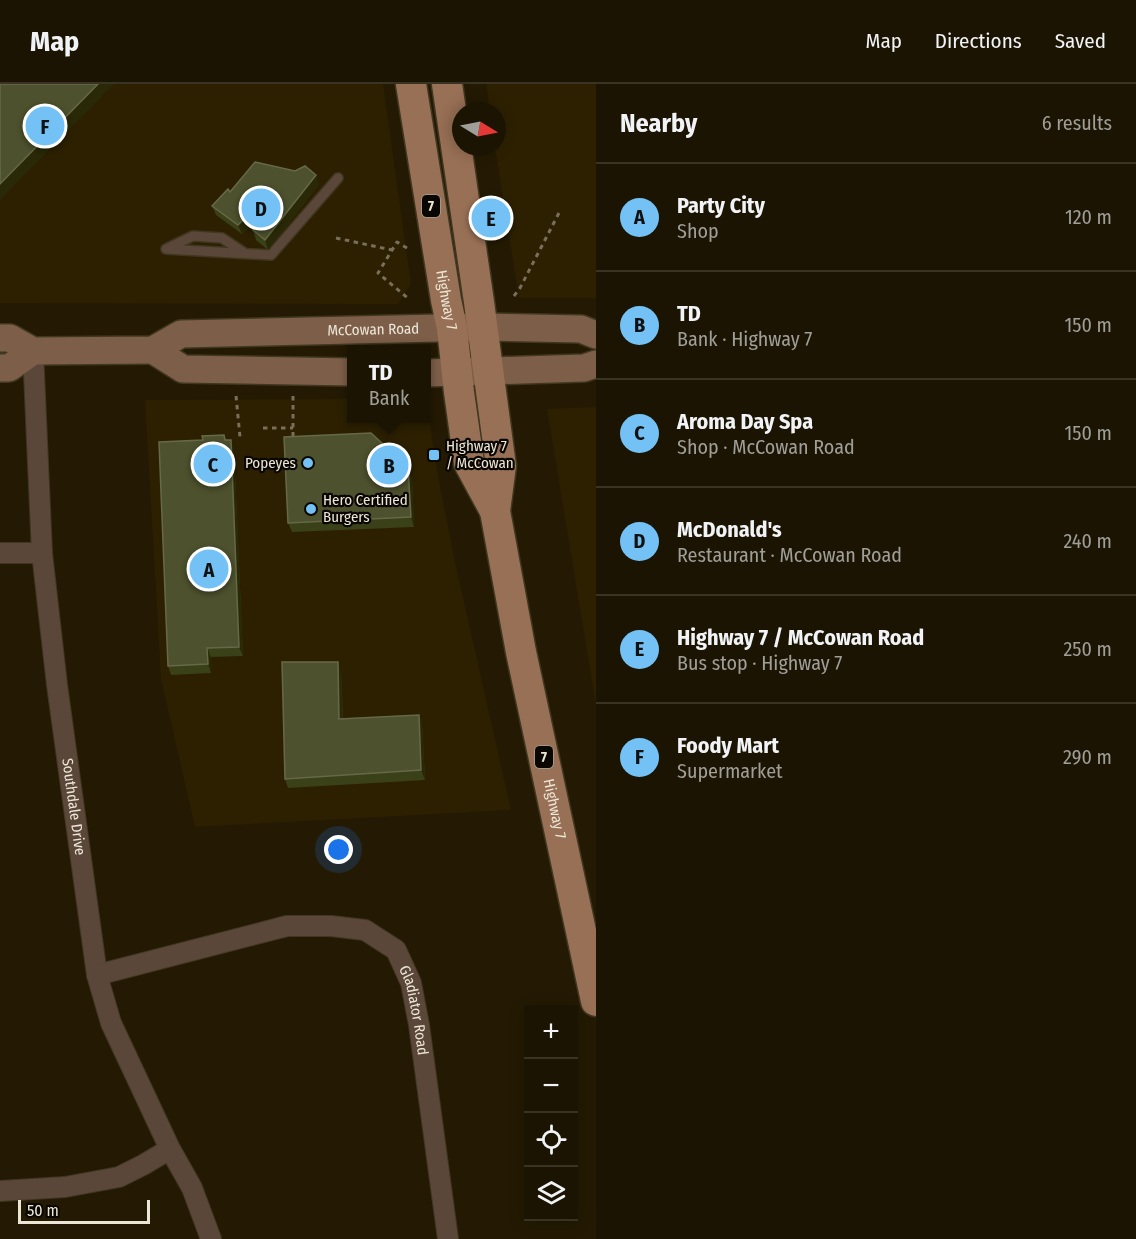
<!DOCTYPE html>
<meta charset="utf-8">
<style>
:root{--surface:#1b1402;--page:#241d0c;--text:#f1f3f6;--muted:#a09e99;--line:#393324;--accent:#73c1f5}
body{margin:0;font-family:"Fira Sans Condensed",sans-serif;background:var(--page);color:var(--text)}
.controls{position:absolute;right:18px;bottom:18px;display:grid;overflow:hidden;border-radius:0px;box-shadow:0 3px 15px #0003}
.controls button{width:54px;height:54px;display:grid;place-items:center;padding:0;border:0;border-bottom:2px solid var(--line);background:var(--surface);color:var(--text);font:30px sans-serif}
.compass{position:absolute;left:452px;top:18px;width:54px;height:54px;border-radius:50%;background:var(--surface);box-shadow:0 3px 15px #0003;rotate:100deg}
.scale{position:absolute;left:18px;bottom:15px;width:132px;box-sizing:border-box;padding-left:6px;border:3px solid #ece6d7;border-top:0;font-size:16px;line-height:21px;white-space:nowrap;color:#ece6d7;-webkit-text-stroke:4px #0a0601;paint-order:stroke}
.you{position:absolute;left:339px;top:766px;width:21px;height:21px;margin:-15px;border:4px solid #fff;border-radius:50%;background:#1a73e8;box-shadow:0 0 0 9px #1a73e833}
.badge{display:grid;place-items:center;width:39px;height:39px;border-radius:50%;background:var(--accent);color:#111;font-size:20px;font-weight:700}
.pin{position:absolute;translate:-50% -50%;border:3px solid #fff;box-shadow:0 2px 6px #0006}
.popup{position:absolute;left:347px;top:261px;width:84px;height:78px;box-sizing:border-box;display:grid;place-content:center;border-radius:0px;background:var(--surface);filter:drop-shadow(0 2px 4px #0005);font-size:20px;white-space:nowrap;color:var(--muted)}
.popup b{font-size:22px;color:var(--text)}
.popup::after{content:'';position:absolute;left:50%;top:100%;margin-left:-12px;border:12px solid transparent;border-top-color:var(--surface)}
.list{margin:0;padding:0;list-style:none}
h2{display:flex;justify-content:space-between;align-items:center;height:78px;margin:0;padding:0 24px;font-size:26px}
h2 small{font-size:20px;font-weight:400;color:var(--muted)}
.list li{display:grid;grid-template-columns:39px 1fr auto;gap:18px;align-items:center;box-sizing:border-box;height:108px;padding:0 24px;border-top:2px solid var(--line)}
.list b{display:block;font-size:22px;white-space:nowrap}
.list p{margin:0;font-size:20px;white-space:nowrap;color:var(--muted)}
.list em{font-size:20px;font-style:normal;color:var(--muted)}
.icon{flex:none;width:33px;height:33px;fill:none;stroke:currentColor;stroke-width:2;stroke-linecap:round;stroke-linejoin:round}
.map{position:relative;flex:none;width:596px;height:1155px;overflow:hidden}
header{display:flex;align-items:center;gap:36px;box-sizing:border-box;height:84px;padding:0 30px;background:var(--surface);border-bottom:2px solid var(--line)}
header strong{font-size:28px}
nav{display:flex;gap:33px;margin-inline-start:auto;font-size:21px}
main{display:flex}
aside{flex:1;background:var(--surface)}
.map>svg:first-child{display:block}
</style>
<header>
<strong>Map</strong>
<nav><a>Map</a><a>Directions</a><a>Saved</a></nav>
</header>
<main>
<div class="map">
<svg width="596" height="1155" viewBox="0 0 596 1155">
<rect width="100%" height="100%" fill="#241a03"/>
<!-- built -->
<path fill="#2c2000" d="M0 0H383L411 200 398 220 0 219Z
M486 0H596V214H519L495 63H497V27H490Z
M351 315 352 334H426L427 324 439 397 455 478 511 726 195 743 161 595 145 316Z
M596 323V621L547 325Z"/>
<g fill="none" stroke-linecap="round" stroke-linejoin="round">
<defs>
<path id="lane" d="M168 164 193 152 222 154 243 168
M166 165 271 171 338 94"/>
<g id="street">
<path id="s1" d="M33 267 42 469 57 601 97 891 111 939 170 1065 192 1104 211 1155"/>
<path d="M0 469H42"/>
<path id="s2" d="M97 891 287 842H331L365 846 396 866 411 899 419 941 448 1155"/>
<path d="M0 1107 65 1103 119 1093 143 1081 170 1065"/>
</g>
<g id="secondary">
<path id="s3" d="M0 254H10L33 267 153 266 181 250 482 243 581 245 596 251"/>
<path d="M153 266 183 285 352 288"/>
<path d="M0 284H9L33 267"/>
<path d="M426 289 584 284 596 280"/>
</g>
<g id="primary">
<path id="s4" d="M411 0 446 216 452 244 459 308 469 379 495 427"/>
<path id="s5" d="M447 0 479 218 501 382 495 427 521 568 596 917"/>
</g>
</defs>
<!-- lane casing -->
<use href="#lane" stroke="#403721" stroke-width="12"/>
<!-- street casing -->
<use href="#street" stroke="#403721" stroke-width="22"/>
<!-- secondary casing -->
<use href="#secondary" stroke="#403721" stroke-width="30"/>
<!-- primary casing -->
<use href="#primary" stroke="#403721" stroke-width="33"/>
<!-- path -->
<path stroke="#786f5c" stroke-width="3" stroke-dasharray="4.5 4.5" stroke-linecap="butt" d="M336 154 392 166
M407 164 397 158 378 189 410 216
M514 212 520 204 560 127
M236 312 240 353
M293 312V354
M263 344H293"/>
<!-- lane -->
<use href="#lane" stroke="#5a4739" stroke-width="9"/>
<!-- street -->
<use href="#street" stroke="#5a4739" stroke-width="20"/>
<!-- secondary -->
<use href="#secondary" stroke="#7d5e49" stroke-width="27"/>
<!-- primary -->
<use href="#primary" stroke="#987055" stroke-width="30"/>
</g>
<!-- wall -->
<path fill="#3a4018" d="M319 100 268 166 256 156 253 146 249 143 242 150 216 131 212 122 230 108Z
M224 351 226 356 234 365 243 572 211 573V589L171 591 168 582Z
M412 393 414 443 292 448 288 439Z
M341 587 343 635 419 631 422 640 425 696 288 704 285 695Z"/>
<!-- shaded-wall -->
<path fill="#292907" d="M98 0H114L0 116V100Z
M316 91 319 100 268 166 265 156Z
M246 133 249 143 242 150 238 141Z
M231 356 234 365 243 572 239 563Z
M408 383 412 393 414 443 411 433Z
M207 564 211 573V589L208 580Z
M338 578 341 587 343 645 339 635Z
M419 631 422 640 425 696 421 686Z"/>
<!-- building -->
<path fill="#4d512d" stroke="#666948" stroke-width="1.5" d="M0 0H98L0 100Z
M255 78 295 87 305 82 316 91 265 156 253 146 256 143 246 133 238 141 212 122 228 105 230 108Z
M371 349 408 383 411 433 288 439 284 353Z
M224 351 225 356H231L239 563 207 564 208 580 168 582 159 358 203 356 202 352Z
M282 578H338L339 635 419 631 421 686 285 695Z"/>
<!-- markers -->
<g fill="#73c1f5" stroke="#0a0601" stroke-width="2">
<rect x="428" y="365" width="12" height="12" rx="3"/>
<circle cx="308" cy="379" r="6"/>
<circle cx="311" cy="425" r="6"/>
</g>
<g text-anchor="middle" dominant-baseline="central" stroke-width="4.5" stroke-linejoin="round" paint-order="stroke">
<!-- shield labels -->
<g fill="#0a0601" stroke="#a8a397" stroke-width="1.5">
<rect x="422" y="111" width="18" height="22" rx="4.5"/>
<rect x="535" y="662" width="18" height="22" rx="4.5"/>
</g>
<g font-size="14" font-weight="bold" fill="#ece6d7">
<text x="431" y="122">7</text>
<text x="544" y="673">7</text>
</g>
<!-- street labels -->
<g font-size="15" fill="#ece6d7" stroke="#0a0601">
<text stroke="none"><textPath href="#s4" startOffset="219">Highway 7</textPath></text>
<text stroke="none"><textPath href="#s3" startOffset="381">McCowan Road</textPath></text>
<text stroke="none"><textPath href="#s1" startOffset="458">Southdale Drive</textPath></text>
<text stroke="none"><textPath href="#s5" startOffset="735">Highway 7</textPath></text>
<text stroke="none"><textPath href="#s2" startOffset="375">Gladiator Road</textPath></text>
</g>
<!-- poi labels -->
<g font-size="15" fill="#ece6d7" stroke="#0a0601" text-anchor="start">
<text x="446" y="362">Highway 7<tspan x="446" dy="17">/ McCowan</tspan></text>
<text x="296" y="379" text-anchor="end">Popeyes</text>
<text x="323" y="416">Hero Certified<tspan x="323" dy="17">Burgers</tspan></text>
</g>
</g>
</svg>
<div class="controls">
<button>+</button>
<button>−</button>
<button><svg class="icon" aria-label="locate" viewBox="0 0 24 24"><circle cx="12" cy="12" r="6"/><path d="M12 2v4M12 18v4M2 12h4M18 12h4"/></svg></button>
<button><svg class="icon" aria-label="layers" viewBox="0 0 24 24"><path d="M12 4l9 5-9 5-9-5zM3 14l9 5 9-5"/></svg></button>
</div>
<svg class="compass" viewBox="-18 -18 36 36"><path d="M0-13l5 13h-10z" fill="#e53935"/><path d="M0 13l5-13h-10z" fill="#a09e99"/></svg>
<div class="scale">50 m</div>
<div class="you"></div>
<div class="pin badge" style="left:209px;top:485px">A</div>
<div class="pin badge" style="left:389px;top:381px">B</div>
<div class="popup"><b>TD</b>Bank</div>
<div class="pin badge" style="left:213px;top:380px">C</div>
<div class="pin badge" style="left:261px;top:124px">D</div>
<div class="pin badge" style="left:491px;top:134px">E</div>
<div class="pin badge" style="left:45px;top:42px">F</div>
</div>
<aside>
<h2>Nearby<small>6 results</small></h2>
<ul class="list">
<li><span class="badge">A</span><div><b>Party City</b><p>Shop</p></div><em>120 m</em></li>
<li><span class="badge">B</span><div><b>TD</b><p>Bank · Highway 7</p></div><em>150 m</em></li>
<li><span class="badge">C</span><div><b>Aroma Day Spa</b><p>Shop · McCowan Road</p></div><em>150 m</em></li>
<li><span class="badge">D</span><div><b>McDonald's</b><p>Restaurant · McCowan Road</p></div><em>240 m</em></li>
<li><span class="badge">E</span><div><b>Highway 7 / McCowan Road</b><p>Bus stop · Highway 7</p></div><em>250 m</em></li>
<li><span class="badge">F</span><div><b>Foody Mart</b><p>Supermarket</p></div><em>290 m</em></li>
</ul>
</aside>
</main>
